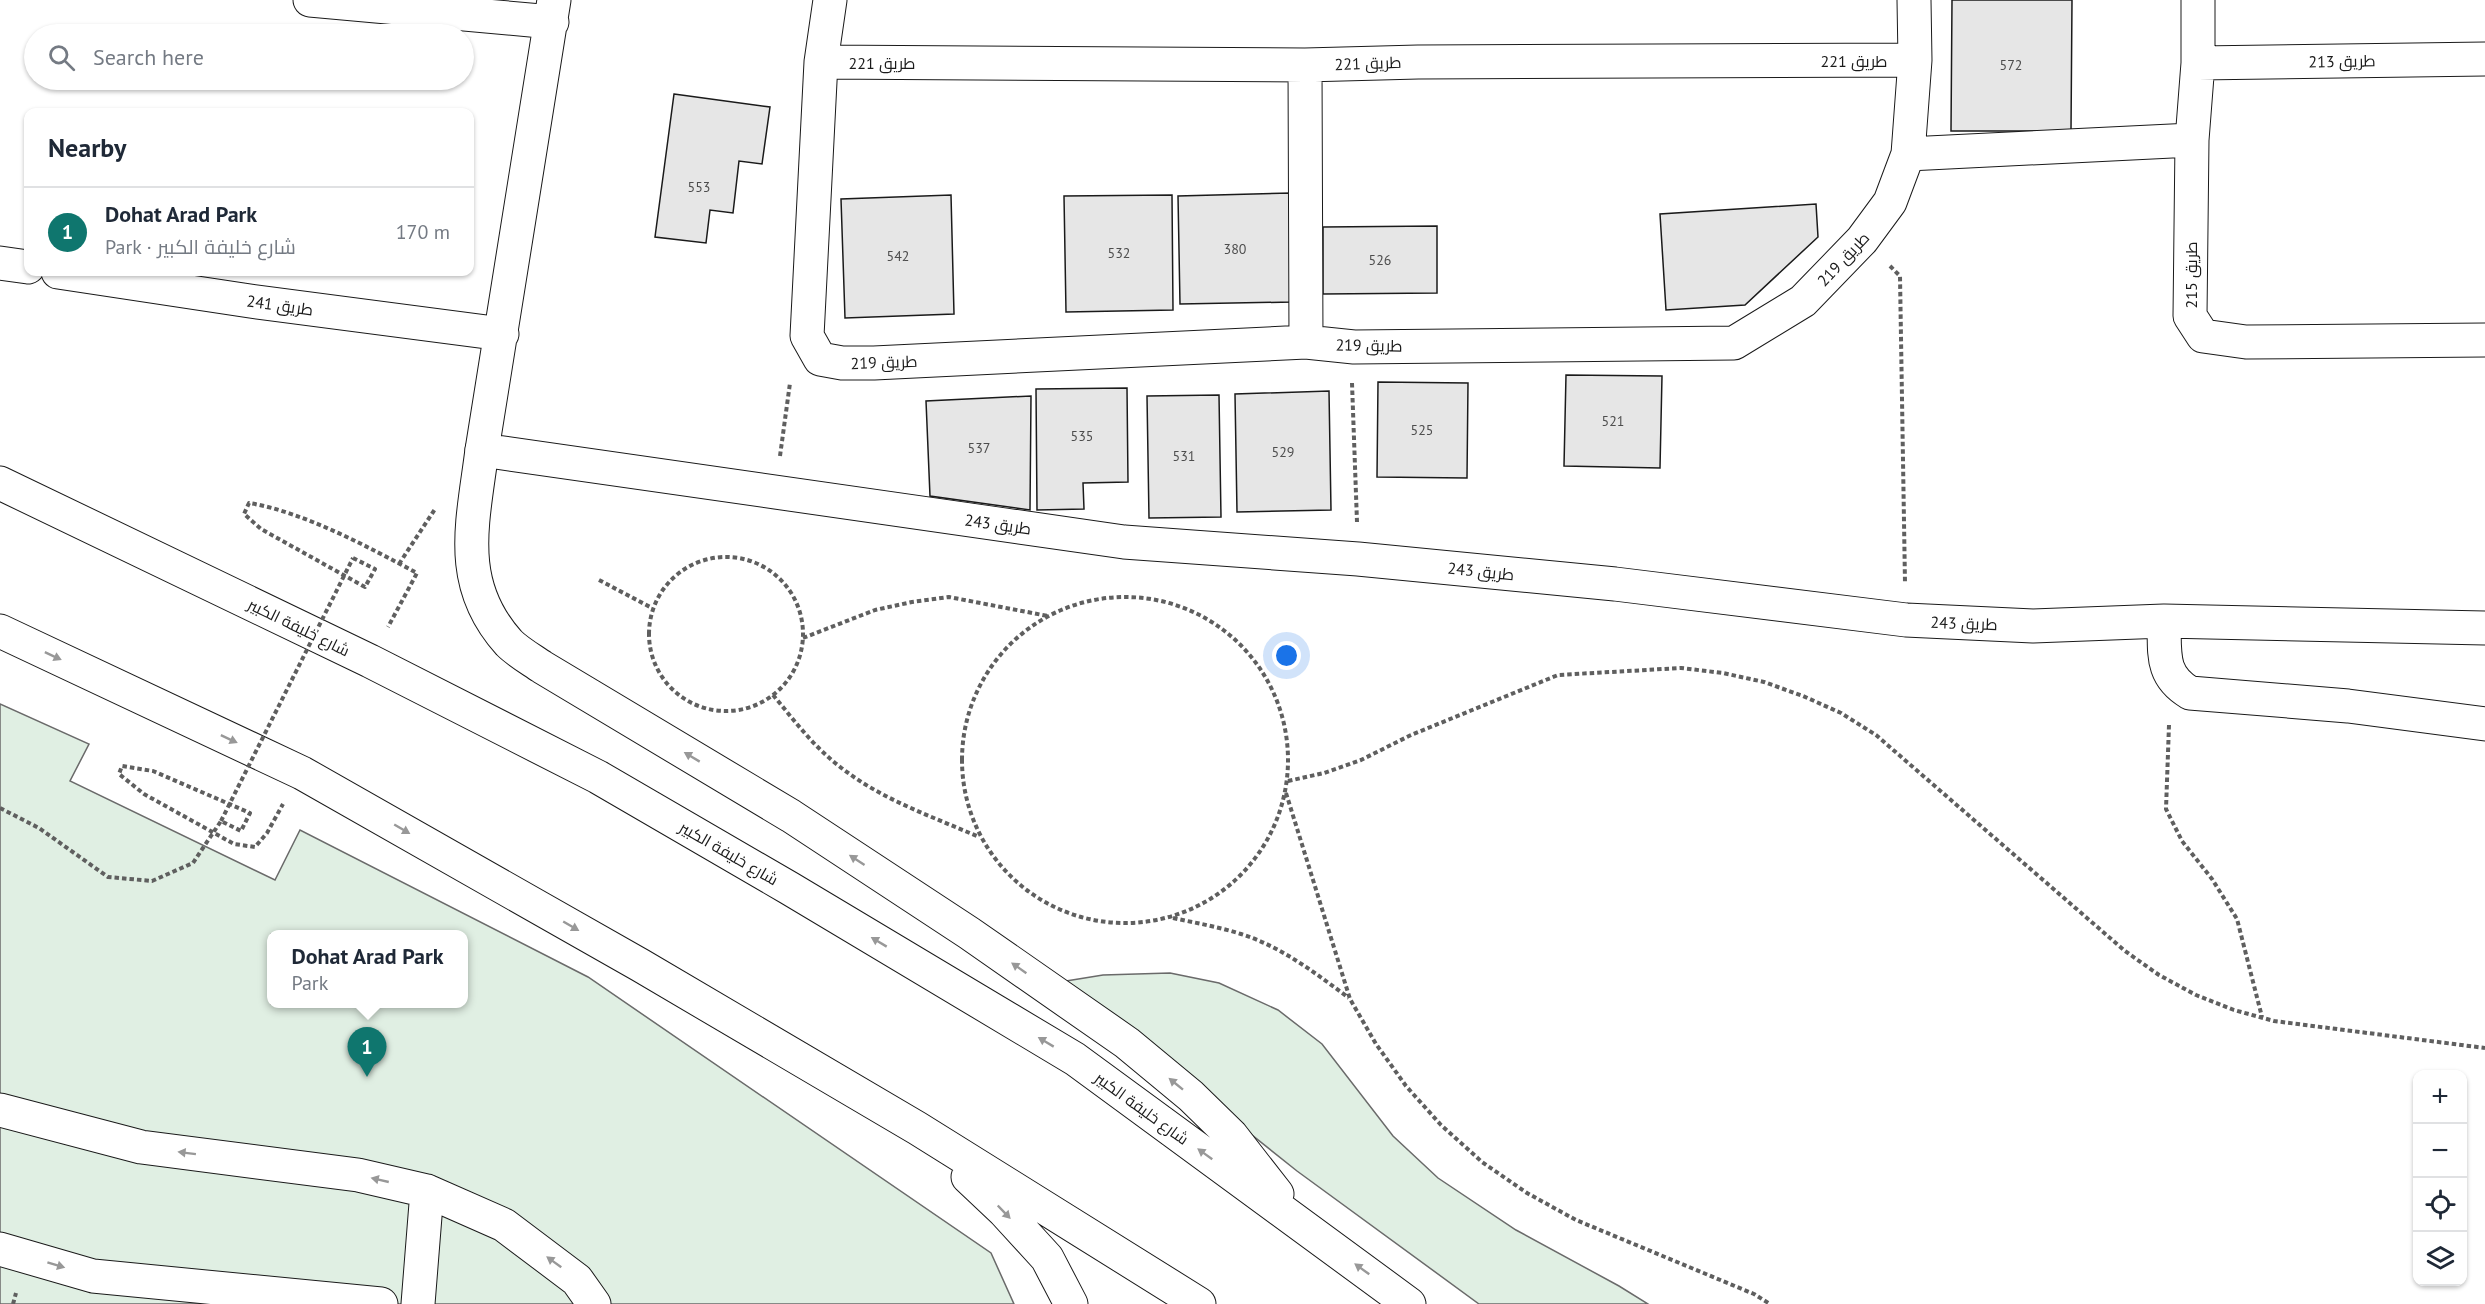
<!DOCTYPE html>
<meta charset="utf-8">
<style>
:root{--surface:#fff;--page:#f2f2f3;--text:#1f2937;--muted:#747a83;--line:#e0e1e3;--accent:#0f766e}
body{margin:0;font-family:"PT Sans",Cairo,sans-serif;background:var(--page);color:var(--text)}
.controls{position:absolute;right:18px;bottom:18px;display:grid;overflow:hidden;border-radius:12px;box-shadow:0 2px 4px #0004}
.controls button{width:54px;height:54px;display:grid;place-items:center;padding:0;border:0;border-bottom:2px solid var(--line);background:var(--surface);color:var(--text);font:30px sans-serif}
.you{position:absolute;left:1287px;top:656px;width:21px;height:21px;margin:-15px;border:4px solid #fff;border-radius:50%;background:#1a73e8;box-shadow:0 0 0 9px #1a73e833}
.badge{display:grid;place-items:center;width:39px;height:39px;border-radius:50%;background:var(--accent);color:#fff;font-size:20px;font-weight:700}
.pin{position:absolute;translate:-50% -50px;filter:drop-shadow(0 2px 3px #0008)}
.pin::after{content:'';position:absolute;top:32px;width:21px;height:18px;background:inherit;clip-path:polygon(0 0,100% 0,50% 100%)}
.popup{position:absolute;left:267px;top:930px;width:201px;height:78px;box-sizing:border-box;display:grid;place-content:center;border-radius:12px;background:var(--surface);filter:drop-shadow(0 2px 4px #0005);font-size:20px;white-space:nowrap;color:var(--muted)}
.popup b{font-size:22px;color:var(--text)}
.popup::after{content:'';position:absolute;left:50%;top:100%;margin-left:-12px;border:12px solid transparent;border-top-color:var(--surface)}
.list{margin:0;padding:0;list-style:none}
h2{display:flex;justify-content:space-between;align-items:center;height:78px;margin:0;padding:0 24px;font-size:26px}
h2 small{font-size:20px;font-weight:400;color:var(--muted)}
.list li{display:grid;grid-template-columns:39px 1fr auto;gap:18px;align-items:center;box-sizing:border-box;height:90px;padding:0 24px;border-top:2px solid var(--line)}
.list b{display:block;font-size:22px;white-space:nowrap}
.list p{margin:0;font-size:20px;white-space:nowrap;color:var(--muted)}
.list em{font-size:20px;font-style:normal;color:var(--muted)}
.icon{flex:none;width:33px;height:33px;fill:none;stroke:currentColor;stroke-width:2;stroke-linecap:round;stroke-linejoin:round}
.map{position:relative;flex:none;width:2485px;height:1304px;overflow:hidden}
.search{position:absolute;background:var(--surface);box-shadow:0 2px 4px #0004;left:24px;top:24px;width:450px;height:66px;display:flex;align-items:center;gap:15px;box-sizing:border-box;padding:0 21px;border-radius:33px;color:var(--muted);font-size:22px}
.panel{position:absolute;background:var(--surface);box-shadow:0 2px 4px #0004;left:24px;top:108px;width:450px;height:168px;border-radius:12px}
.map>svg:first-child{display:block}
</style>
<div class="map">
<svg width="2485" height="1304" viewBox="0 0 2485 1304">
<rect width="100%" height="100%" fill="#fff"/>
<!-- green -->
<path fill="#e0efe3" stroke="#6a6a6a" stroke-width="1.5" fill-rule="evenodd" d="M0 704 89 744 70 781 275 880 300 830 588 977 991 1253 1014 1304H0ZM271 934H463V1004H271Z
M1170 973 1219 983 1278 1010 1322 1044 1393 1136 1438 1178 1516 1230 1619 1286 1648 1304H1479L1297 1171 1060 982 1103 975Z"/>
<!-- building -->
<path fill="#e6e6e6" stroke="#1a1a1a" stroke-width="1.5" d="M1952 0H2072L2071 131H1951Z
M674 94 770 107 762 164 739 161 733 213 710 210 706 243 655 237Z
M1291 193 1292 302 1180 304 1178 196Z
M951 195 954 314 845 318 841 199Z
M1172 195 1173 310 1066 312 1064 196Z
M1816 204 1818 237 1745 305 1666 310 1660 214Z
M1437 226V293L1323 294V227Z
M1566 375 1662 376 1660 468 1564 466Z
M1378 382 1468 383 1467 478 1377 477Z
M1127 388 1128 482 1083 483 1084 509 1037 510 1036 389Z
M1329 391 1331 510 1237 512 1235 394Z
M1219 395 1221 517 1149 518 1147 396Z
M1031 396 1030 510 930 496 926 401Z"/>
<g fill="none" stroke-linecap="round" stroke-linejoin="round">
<defs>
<path id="minor" d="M310 0 552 22
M554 0 482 450 1124 542 1358 559 1615 584 1906 620 2033 626 2164 621 2485 628
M830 0 821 62 807 336 820 359 842 363H874L1306 342 1354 347 1734 343 1803 301 1862 240 1890 202 1908 154 1915 60 1914 0
M2198 0V63L2192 140 2190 316 2203 336 2246 342 2485 340
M821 62 1305 65 1418 62 1915 60
M2198 63 2485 59
M1305 65 1306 342
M1908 154 2192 140
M0 263 28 267
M58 272 250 301 502 334
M2164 621C2165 653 2160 675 2190 693L2348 706 2485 724
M0 1110 141 1147 358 1175 427 1191 504 1225 577 1280 594 1304
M0 1249 93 1276 381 1304
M418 1304 427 1191"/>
<path id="major" d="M482 450C473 522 455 583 509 643 518 652 532 660 542 667L791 816 969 933 1127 1043 1191 1096 1231 1135 1277 1194
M0 483 370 661 598 777 789 888 1075 1059 1409 1304
M0 631 302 773 640 965 917 1128 1199 1304
M968 1177 1004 1211 1047 1258 1071 1304"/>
</defs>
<!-- minor casing -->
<use href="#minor" stroke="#1a1a1a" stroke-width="35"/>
<!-- major casing -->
<use href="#major" stroke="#1a1a1a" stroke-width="35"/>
<!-- path -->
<path stroke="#5f5f5f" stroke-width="4" stroke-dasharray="4.5 3" stroke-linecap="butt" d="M1890 266 1900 276 1905 583
M1352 383 1357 522
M780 456 790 383
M649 634a77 77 0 1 1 154 0a77 77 0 1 1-154 0Z
M353 558 375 569 365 587 261 529 244 514 249 503C304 512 368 547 417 573L388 627
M399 564 435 509
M599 580 652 608
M962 760a163 163 0 1 1 326 0a163 163 0 1 1-326 0Z
M803 638 875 610 912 602 949 597 1048 616
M773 695C794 720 813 746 839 766 880 799 931 816 979 837
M2169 725 2166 809 2182 841 2212 879 2237 919 2262 1017
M1288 781 1324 773 1361 760 1411 735 1558 675 1681 668 1723 673 1764 682 1803 696 1841 713 1876 735 2125 951 2159 975 2196 995 2234 1010 2274 1021 2485 1048
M1286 793 1350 999 1376 1044 1406 1086 1441 1125 1482 1162 1527 1193 1576 1220 1754 1294 1770 1304
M0 808 39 828 108 877 152 881 193 863 221 821 241 831 250 813 153 771 122 766 119 774 144 794 234 844 255 847 267 833 283 804
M1173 918C1196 923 1219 927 1241 934 1282 947 1315 973 1349 998
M13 1304 16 1293"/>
<!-- minor -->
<use href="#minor" stroke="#fff" stroke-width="33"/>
<!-- major -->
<use href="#major" stroke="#fff" stroke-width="33"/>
<!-- path-bridge -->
<path stroke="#5f5f5f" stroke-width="4" stroke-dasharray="4.5 3" stroke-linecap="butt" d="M221 821 353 558"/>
</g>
<!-- one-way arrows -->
<defs><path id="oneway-solid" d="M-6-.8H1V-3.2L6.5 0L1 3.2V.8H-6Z" transform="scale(1.5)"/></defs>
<g fill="#989898">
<use href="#oneway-solid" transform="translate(53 656) rotate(25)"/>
<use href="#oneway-solid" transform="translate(229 739) rotate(25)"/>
<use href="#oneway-solid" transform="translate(692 757) rotate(-149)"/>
<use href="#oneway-solid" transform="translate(402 829) rotate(30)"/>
<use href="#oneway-solid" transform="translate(857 860) rotate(-147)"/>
<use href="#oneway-solid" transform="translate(571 926) rotate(30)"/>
<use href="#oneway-solid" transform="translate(879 942) rotate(-149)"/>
<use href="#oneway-solid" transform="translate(1019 968) rotate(-145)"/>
<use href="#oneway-solid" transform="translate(1046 1042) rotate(-149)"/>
<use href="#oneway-solid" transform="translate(1176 1084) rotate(-141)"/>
<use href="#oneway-solid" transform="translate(187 1153) rotate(-173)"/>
<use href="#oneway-solid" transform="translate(1205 1154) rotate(-144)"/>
<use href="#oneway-solid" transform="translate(380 1180) rotate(-167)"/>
<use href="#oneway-solid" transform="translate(1004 1212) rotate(46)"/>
<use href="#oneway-solid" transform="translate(554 1262) rotate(-144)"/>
<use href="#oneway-solid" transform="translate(56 1265) rotate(17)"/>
<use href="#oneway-solid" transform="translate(1362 1269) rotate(-144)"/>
</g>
<g text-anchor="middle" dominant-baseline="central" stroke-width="4.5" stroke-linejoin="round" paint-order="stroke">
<!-- number labels -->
<g font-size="14" fill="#4d4d4d">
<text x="2011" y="65">572</text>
<text x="699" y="187">553</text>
<text x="1235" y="249">380</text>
<text x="1119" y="253">532</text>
<text x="898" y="256">542</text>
<text x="1380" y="260">526</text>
<text x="1613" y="421">521</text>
<text x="1422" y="430">525</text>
<text x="1082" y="436">535</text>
<text x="979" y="448">537</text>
<text x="1283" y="452">529</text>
<text x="1184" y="456">531</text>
</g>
<!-- street labels -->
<g font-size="16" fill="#1a1a1a" stroke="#fff">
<text x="1854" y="61">طريق 221</text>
<text transform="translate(2342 61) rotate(-1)">طريق 213</text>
<text x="882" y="63">طريق 221</text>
<text transform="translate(1368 63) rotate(-2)">طريق 221</text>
<text transform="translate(1843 259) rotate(-47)">طريق 219</text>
<text transform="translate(2191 275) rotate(-90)">طريق 215</text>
<text transform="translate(280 305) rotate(8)">طريق 241</text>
<text transform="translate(1369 345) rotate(1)">طريق 219</text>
<text transform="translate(884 362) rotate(-2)">طريق 219</text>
<text transform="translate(998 524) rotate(8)">طريق 243</text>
<text transform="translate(1481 571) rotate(6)">طريق 243</text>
<text transform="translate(1964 623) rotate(2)">طريق 243</text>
<text transform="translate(299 627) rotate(26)">شارع خليفة الكبير</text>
<text transform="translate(729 853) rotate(30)">شارع خليفة الكبير</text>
<text transform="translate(1142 1108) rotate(36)">شارع خليفة الكبير</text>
</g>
</g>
</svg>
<div class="controls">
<button>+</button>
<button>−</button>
<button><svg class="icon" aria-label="locate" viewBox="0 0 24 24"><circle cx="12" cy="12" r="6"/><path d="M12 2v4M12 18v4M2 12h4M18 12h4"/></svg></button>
<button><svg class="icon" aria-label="layers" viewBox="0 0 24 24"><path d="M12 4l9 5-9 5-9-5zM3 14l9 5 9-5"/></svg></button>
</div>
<div class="you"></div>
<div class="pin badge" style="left:367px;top:1077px">1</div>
<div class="popup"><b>Dohat Arad Park</b>Park</div>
<div class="search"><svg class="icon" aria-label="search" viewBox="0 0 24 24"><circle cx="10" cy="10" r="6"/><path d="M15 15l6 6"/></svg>Search here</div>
<section class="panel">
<h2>Nearby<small></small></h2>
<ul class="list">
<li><span class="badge">1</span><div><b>Dohat Arad Park</b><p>Park · شارع خليفة الكبير</p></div><em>170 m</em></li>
</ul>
</section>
</div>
